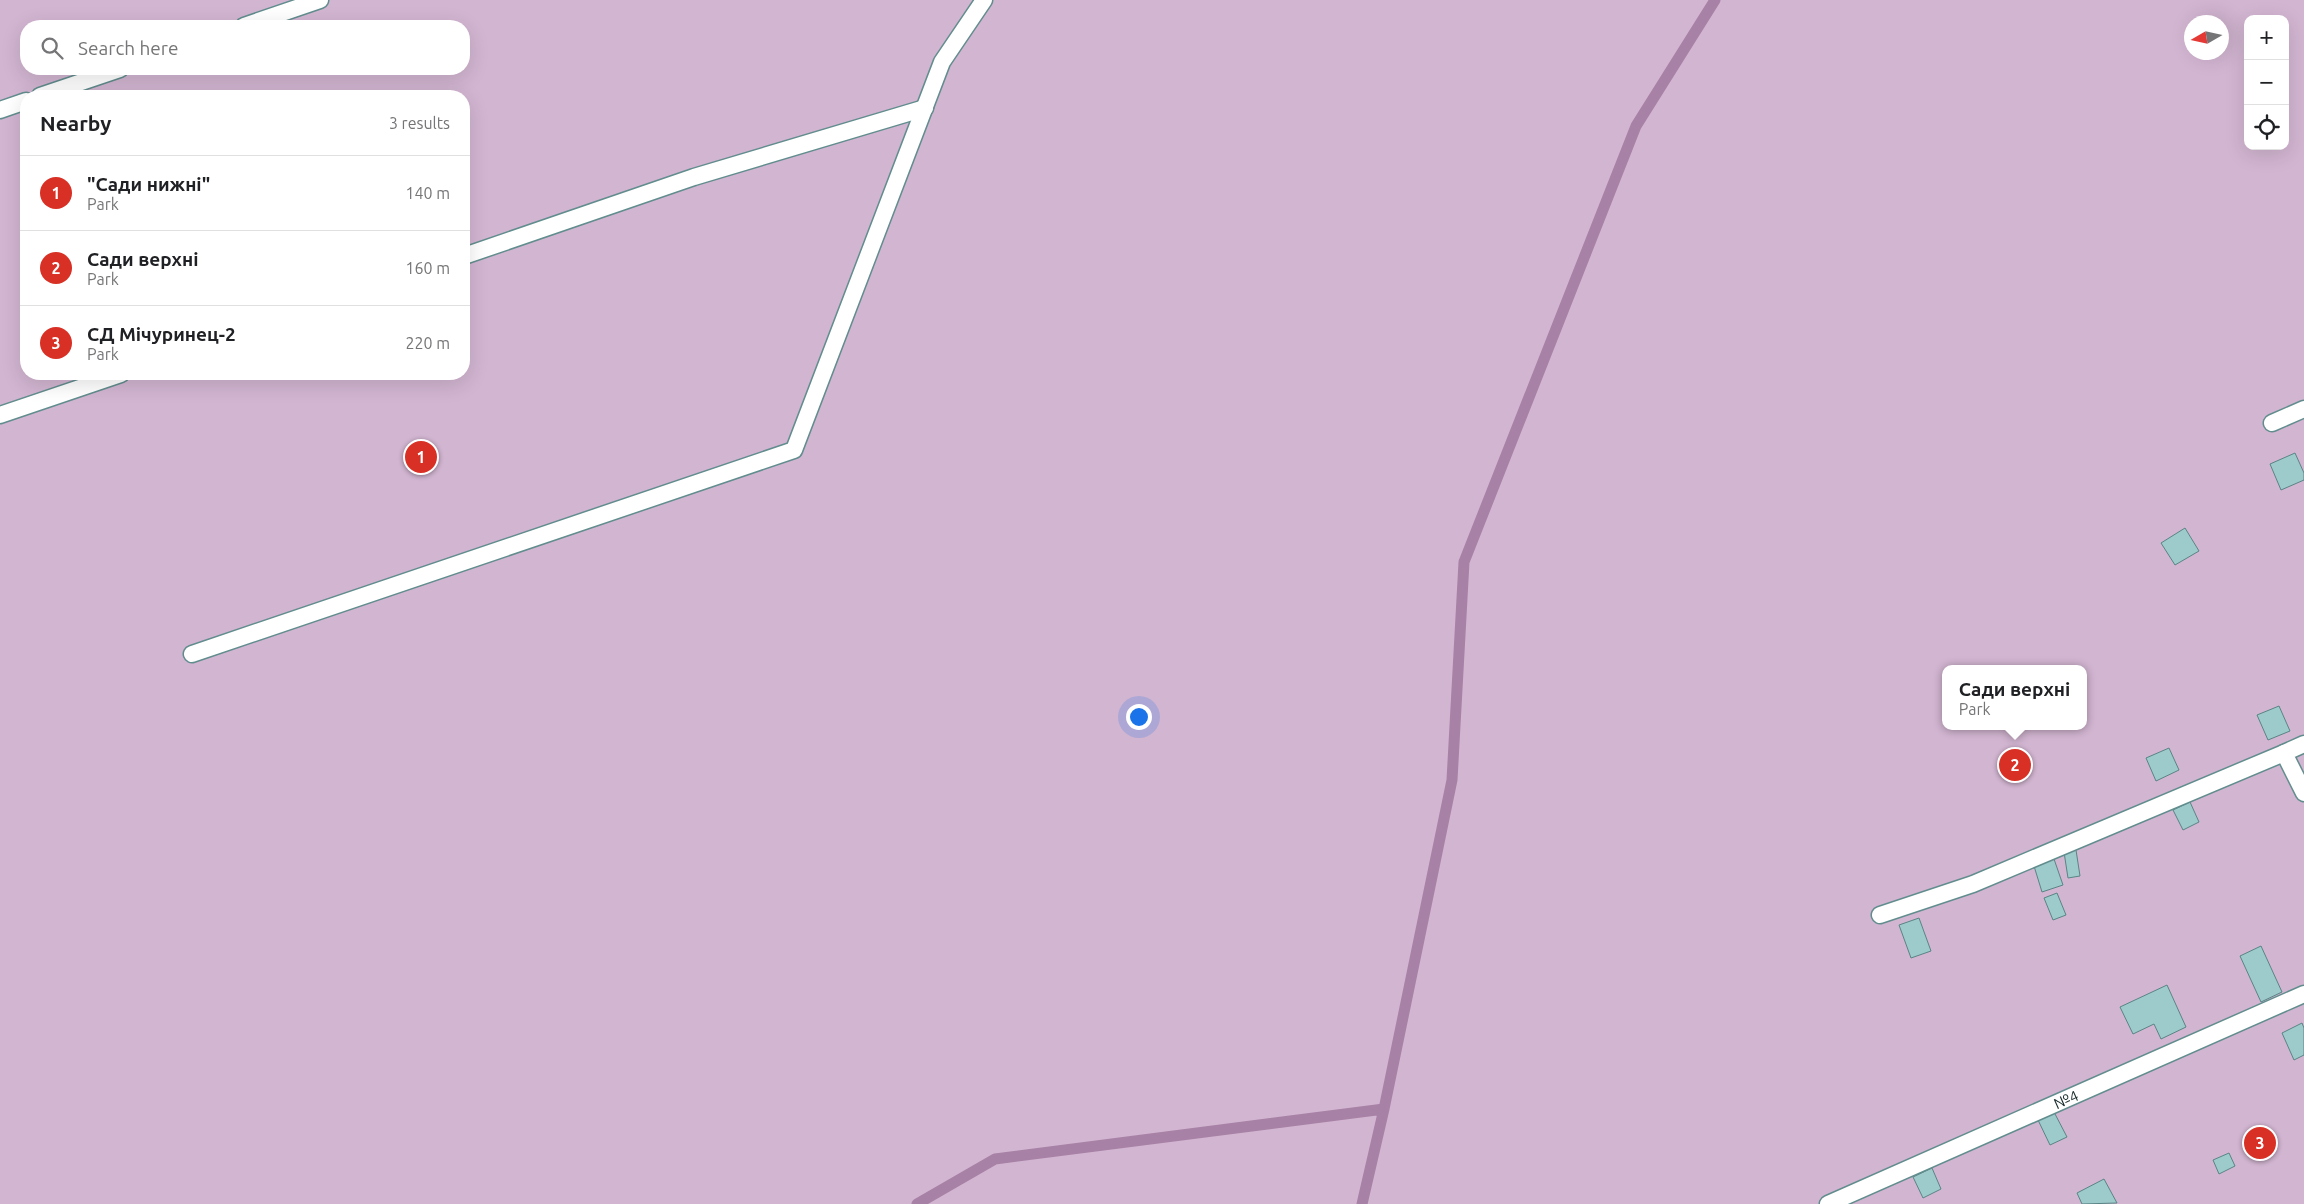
<!DOCTYPE html>
<meta charset="utf-8">
<style>
:root{--surface:#fff;--page:#f2f2f2;--text:#202124;--muted:#757577;--line:#e0e0e0;--accent:#d93025}
body{margin:0;font-family:Ubuntu,sans-serif;background:var(--page);color:var(--text)}
.controls{position:absolute;right:15px;top:15px;display:grid;overflow:hidden;border-radius:10px;box-shadow:0 5px 20px #0002}
.controls button{width:45px;height:45px;display:grid;place-items:center;padding:0;border:0;border-bottom:1px solid var(--line);background:var(--surface);color:var(--text);font:25px sans-serif}
.compass{position:absolute;left:2184px;top:15px;width:45px;height:45px;border-radius:50%;background:var(--surface);box-shadow:0 5px 20px #0002;rotate:261deg}
.you{position:absolute;left:1138px;top:716px;width:18px;height:18px;margin:-12px;border:4px solid #fff;border-radius:50%;background:#1a73e8;box-shadow:0 0 0 8px #1a73e833}
.badge{display:grid;place-items:center;width:32px;height:32px;border-radius:50%;background:var(--accent);color:#fff;font-size:16px;font-weight:700}
.pin{position:absolute;translate:-50% -50%;border:2px solid #fff;box-shadow:0 1px 5px #0006}
.popup{position:absolute;left:1942px;top:665px;width:145px;height:65px;box-sizing:border-box;display:grid;place-content:center;border-radius:10px;background:var(--surface);filter:drop-shadow(0 1px 4px #0005);font-size:16px;white-space:nowrap;color:var(--muted)}
.popup b{font-size:19px;color:var(--text)}
.popup::after{content:'';position:absolute;left:50%;top:100%;margin-left:-10px;border:10px solid transparent;border-top-color:var(--surface)}
.list{margin:0;padding:0;list-style:none}
h2{display:flex;justify-content:space-between;align-items:center;height:65px;margin:0;padding:0 20px;font-size:21px}
h2 small{font-size:16px;font-weight:400;color:var(--muted)}
.list li{display:grid;grid-template-columns:32px 1fr auto;gap:15px;align-items:center;box-sizing:border-box;height:75px;padding:0 20px;border-top:1px solid var(--line)}
.list b{display:block;font-size:19px;white-space:nowrap}
.list p{margin:0;font-size:16px;white-space:nowrap;color:var(--muted)}
.list em{font-size:16px;font-style:normal;color:var(--muted)}
.icon{flex:none;width:28px;height:28px;fill:none;stroke:currentColor;stroke-width:2;stroke-linecap:round;stroke-linejoin:round}
.map{position:relative;flex:none;width:2304px;height:1204px;overflow:hidden}
.search{position:absolute;background:var(--surface);box-shadow:0 5px 20px #0002;left:20px;top:20px;width:450px;height:55px;display:flex;align-items:center;gap:12px;box-sizing:border-box;padding:0 18px;border-radius:20px;color:var(--muted);font-size:19px}
.panel{position:absolute;background:var(--surface);box-shadow:0 5px 20px #0002;left:20px;top:90px;width:450px;height:290px;border-radius:20px}
.map>svg:first-child{display:block}
</style>
<div class="map">
<svg width="2304" height="1204" viewBox="0 0 2304 1204">
<rect width="100%" height="100%" fill="#c4f1f3"/>
<!-- green -->
<path fill="#d2b5d1" fill-rule="evenodd" d="M0 0H2304V1204H0ZM2248 19H2285V146H2248ZM2192 22H2222V52H2192ZM26 26H464V69H26ZM26 96H464V374H26ZM1946 669H2084V726H1946Z"/>
<g fill="none" stroke-linecap="round" stroke-linejoin="round">
<!-- stream -->
<path stroke="#a881a6" stroke-width="11" d="M917 1204 995 1159 1384 1109
M1362 1204 1384 1109 1452 780 1464 562 1636 126 1715 0"/>
</g>
<!-- building -->
<path fill="#9dcacb" stroke="#598485" d="M2295 453 2304 473V480L2281 490 2270 464Z
M2185 528 2199 551 2175 565 2161 543Z
M2279 706 2290 731 2268 740 2257 715Z
M2169 748 2179 770 2156 781 2146 758Z
M2190 802 2199 822 2183 830 2173 810Z
M2076 850 2080 876 2068 878 2064 852Z
M2054 859 2063 885 2042 892 2034 866Z
M2057 893 2066 915 2053 920 2044 898Z
M1919 918 1931 951 1911 958 1899 925Z
M2261 946 2282 992 2261 1002 2240 956Z
M2167 985 2186 1027 2161 1039 2154 1024 2133 1034 2120 1007Z
M2302 1023 2304 1028V1055L2294 1060 2282 1033Z
M2054 1112 2067 1137 2050 1145 2038 1120Z
M2229 1153 2235 1166 2219 1174 2213 1160Z
M1932 1168 1941 1189 1923 1198 1913 1177Z
M2104 1179 2117 1203 2082 1204 2077 1193Z"/>
<g fill="none" stroke-linecap="round" stroke-linejoin="round">
<defs>
<g id="service">
<path d="M244 26 320 0"/>
<path d="M40 96 120 69"/>
<path d="M0 110 26 101"/>
<path d="M464 256 694 177 925 108"/>
<path d="M0 415 121 374"/>
<path d="M2272 423 2304 409"/>
<path d="M192 654 794 450 942 62 984 0"/>
<path d="M2304 744 2284 753 2304 793"/>
<path d="M1880 915 1973 884 2284 753"/>
<path id="s1" d="M1828 1204 2304 994"/>
</g>
</defs>
<!-- service casing -->
<use href="#service" stroke="#628d8e" stroke-width="19"/>
<!-- service -->
<use href="#service" stroke="#fff" stroke-width="16"/>
</g>
<g text-anchor="middle" dominant-baseline="central" stroke-width="4" stroke-linejoin="round" paint-order="stroke">
<!-- street labels -->
<g font-size="15" fill="#17292a" stroke="#d8fdfe">
<text stroke="none"><textPath href="#s1" startOffset="260">№4</textPath></text>
</g>
</g>
</svg>
<div class="controls">
<button>+</button>
<button>−</button>
<button><svg class="icon" aria-label="locate" viewBox="0 0 24 24"><circle cx="12" cy="12" r="6"/><path d="M12 2v4M12 18v4M2 12h4M18 12h4"/></svg></button>
</div>
<svg class="compass" viewBox="-18 -18 36 36"><path d="M0-13l5 13h-10z" fill="#e53935"/><path d="M0 13l5-13h-10z" fill="#757577"/></svg>
<div class="you"></div>
<div class="pin badge" style="left:421px;top:457px">1</div>
<div class="pin badge" style="left:2015px;top:765px">2</div>
<div class="popup"><b>Сади верхні</b>Park</div>
<div class="pin badge" style="left:2260px;top:1143px">3</div>
<div class="search"><svg class="icon" aria-label="search" viewBox="0 0 24 24"><circle cx="10" cy="10" r="6"/><path d="M15 15l6 6"/></svg>Search here</div>
<section class="panel">
<h2>Nearby<small>3 results</small></h2>
<ul class="list">
<li><span class="badge">1</span><div><b>&quot;Сади нижні&quot;</b><p>Park</p></div><em>140 m</em></li>
<li><span class="badge">2</span><div><b>Сади верхні</b><p>Park</p></div><em>160 m</em></li>
<li><span class="badge">3</span><div><b>СД Мічуринец-2</b><p>Park</p></div><em>220 m</em></li>
</ul>
</section>
</div>
